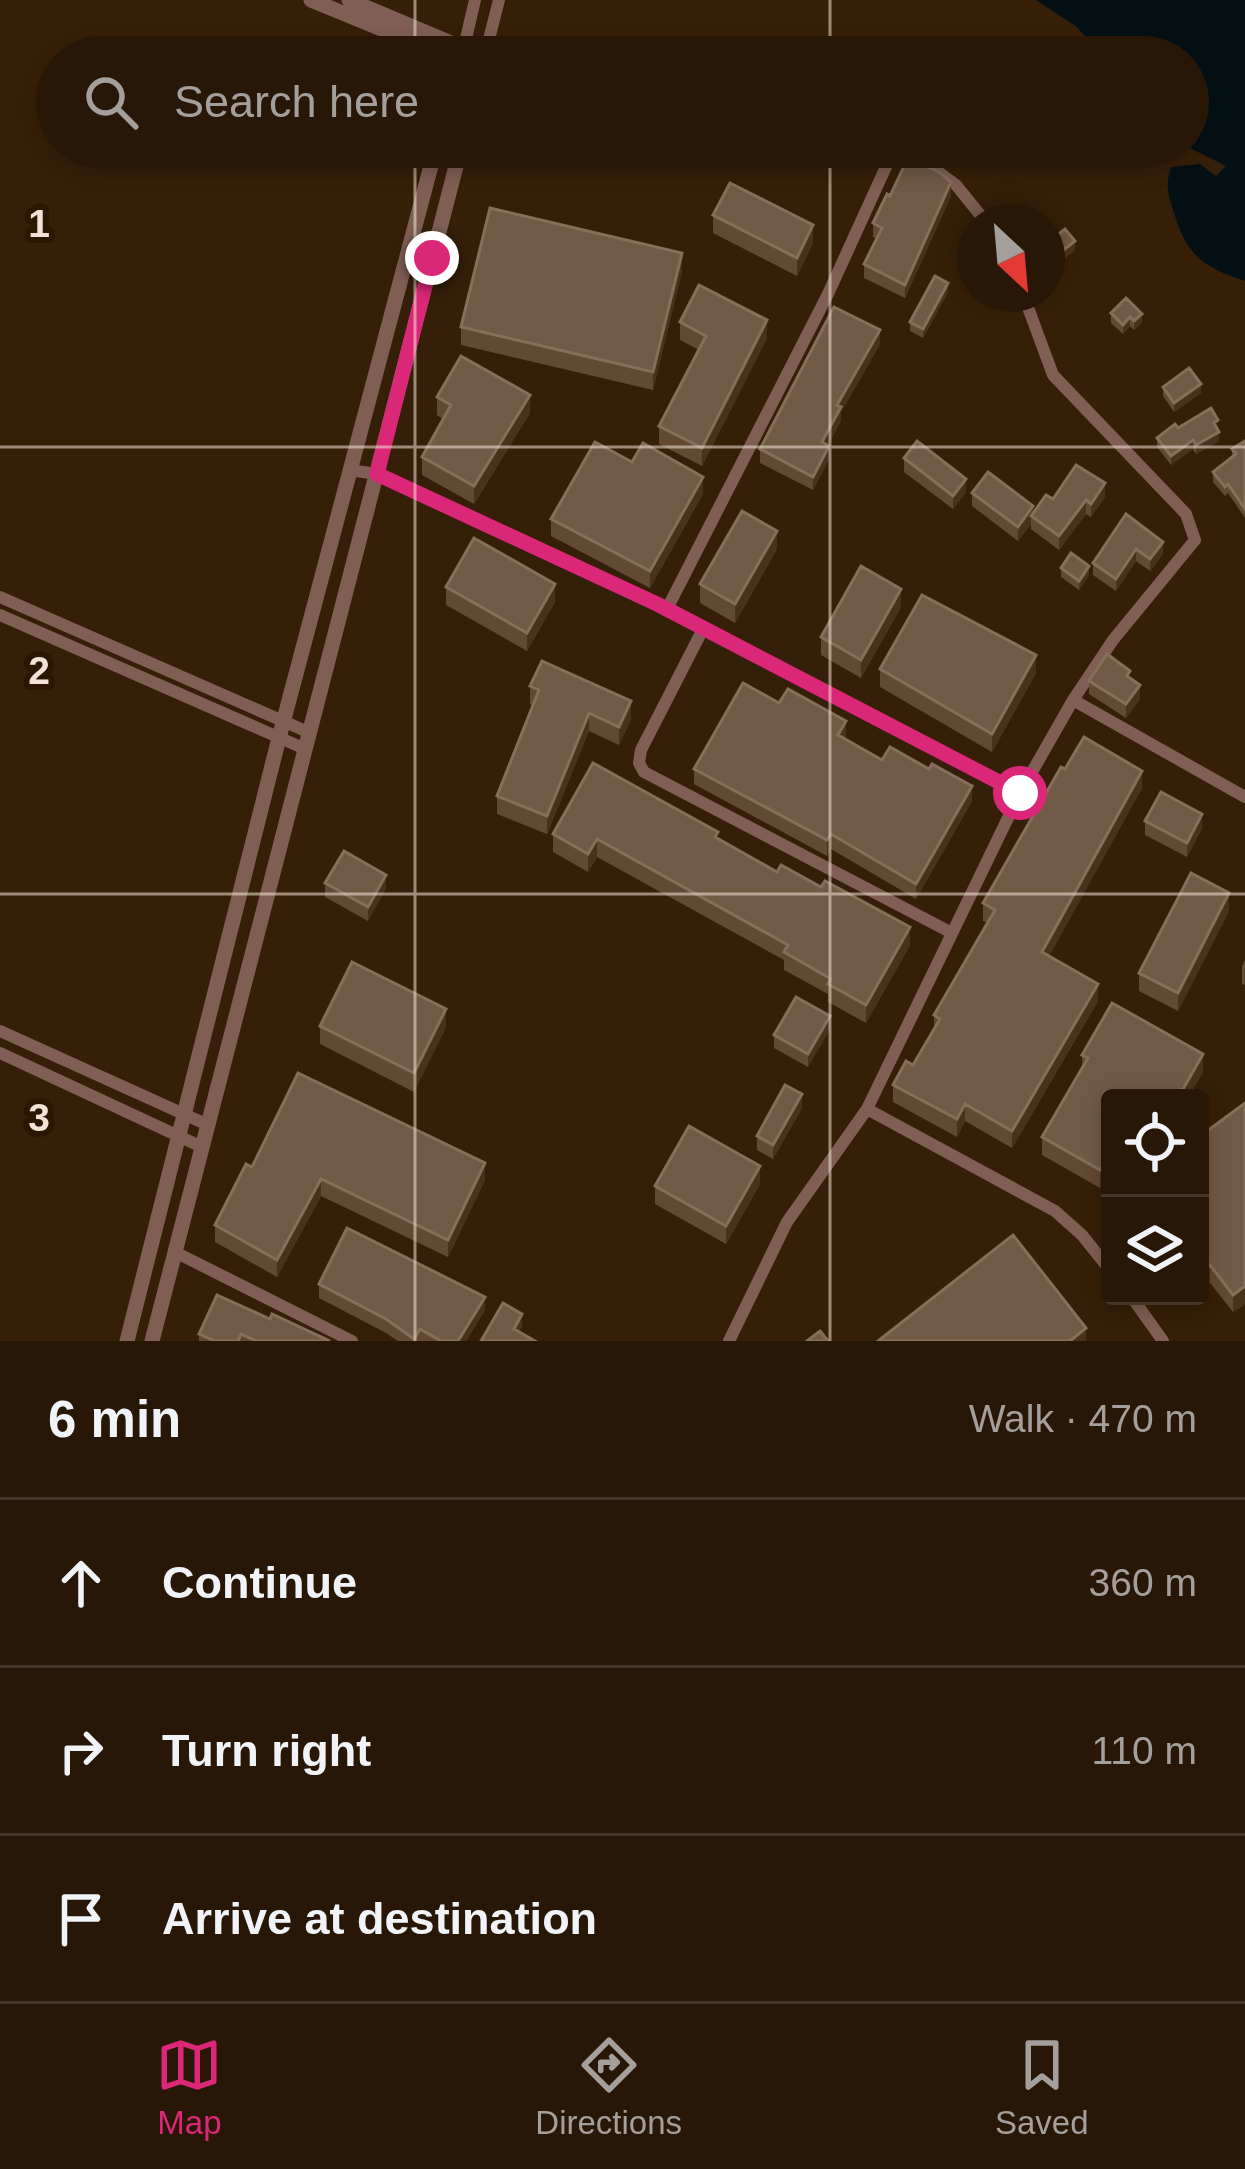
<!DOCTYPE html>
<meta charset="utf-8">
<style>
:root{--surface:#281706;--page:#302010;--text:#f1f3f6;--muted:#a59f9b;--line:#443628;--accent:#db2777}
body{margin:0;font-family:Arial,sans-serif;background:var(--page);color:var(--text)}
.controls{position:absolute;right:36px;bottom:36px;display:grid;overflow:hidden;border-radius:12px;box-shadow:0 6px 18px #0003}
.controls button{width:108px;height:108px;display:grid;place-items:center;padding:0;border:0;border-bottom:3px solid var(--line);background:var(--surface);color:var(--text);font:60px sans-serif}
.compass{position:absolute;left:957px;top:204px;width:108px;height:108px;border-radius:50%;background:var(--surface);box-shadow:0 6px 18px #0003;rotate:154deg}
.stop{position:absolute;width:36px;height:36px;margin:-27px;border:9px solid #db2777;border-radius:50%;background:#fff}
.stop.end{background:#db2777;border-color:#fff;box-shadow:0 3px 12px #0008}
.list{margin:0;padding:0;list-style:none}
h2{display:flex;justify-content:space-between;align-items:center;height:156px;margin:0;padding:0 48px;font-size:51px}
h2 small{font-size:39px;font-weight:400;color:var(--muted)}
.list li{display:grid;grid-template-columns:78px 1fr auto;gap:36px;align-items:center;box-sizing:border-box;height:168px;padding:0 48px;border-top:3px solid var(--line)}
.list b{display:block;font-size:45px;white-space:nowrap}
.list em{font-size:39px;font-style:normal;color:var(--muted)}
.icon{flex:none;width:66px;height:66px;fill:none;stroke:currentColor;stroke-width:2;stroke-linecap:round;stroke-linejoin:round}
.map{position:relative;flex:none;width:1245px;height:1341px;overflow:hidden}
.search{position:absolute;background:var(--surface);box-shadow:0 6px 18px #0003;left:36px;right:36px;top:36px;height:132px;display:flex;align-items:center;gap:30px;box-sizing:border-box;padding:0 42px;border-radius:66px;color:var(--muted);font-size:45px}
.sheet{height:660px;background:var(--surface)}
nav{display:flex;justify-content:space-around;align-items:center;box-sizing:border-box;height:168px;border-top:3px solid var(--line);background:var(--surface);font-size:33px;color:var(--muted)}
nav a{display:grid;justify-items:center;gap:6px}
nav .on{color:var(--accent)}
.map>svg:first-child{display:block}
</style>
<div class="map">
<svg width="1245" height="1341" viewBox="0 0 1245 1341">
<rect width="100%" height="100%" fill="#361f08"/>
<!-- water -->
<path fill="#051015" d="M1036 0H1245V281C1203 267 1187 256 1174 213 1168 194 1165 186 1171 167L1200 164 1216 176 1226 166 1188 147V57H1102L1077 27Z"/>
<g fill="none" stroke-linecap="round" stroke-linejoin="round">
<!-- minor -->
<path stroke="#7f5f54" stroke-width="12" d="M464 47 475 0
M485 55 499 0
M905 147 956 185 986 222
M349 470 377 474 657 604 1020 793
M0 597 308 732
M667 609 828 294 895 147
M0 615 303 748
M703 629 641 750 639 763 644 772 952 933
M1073 700 1245 797
M0 1031 208 1125
M0 1053 202 1147
M867 1109 1055 1211 1082 1235 1110 1270
M175 1252 352 1341
M1131 1296 1163 1341
M729 1341 787 1222 867 1109 1020 793 1073 700 1113 640 1195 540 1186 514 1053 375 1023 294"/>
<!-- tertiary -->
<path stroke="#7f5f54" stroke-width="15" d="M311 0 450 57
M349 0 484 57
M127 1341 279 738 436 147
M152 1341 461 147"/>
</g>
<!-- wall -->
<path fill="#614933" d="M890 196H951L905 298 864 278V264L877 239 873 237V223Z
M713 215 813 243 797 276 713 233Z
M1052 239 1075 250 1061 261 1052 249Z
M682 271 653 390 461 345V327Z
M948 292 923 338 910 331V322Z
M1126 298 1142 323 1134 330 1130 326 1123 334 1111 323V313Z
M680 322 767 338 702 466 659 444V426L699 350 680 340Z
M880 344 841 412V421L828 445 829 459 813 490 760 463V449Z
M1163 387 1201 393 1174 412 1163 396Z
M437 397 530 413 474 504 422 475V457L443 419 437 415Z
M1178 428 1218 430 1219 441 1196 454 1193 449 1171 465 1157 447V438Z
M1245 441V518L1228 493 1225 496 1213 482V472L1232 457V449Z
M904 458 966 492 953 509 904 472Z
M632 462 703 494 650 588 551 536V519Z
M972 493 1033 512 1053 499 1105 497 1091 517 1086 514 1059 550 1031 529V524L1018 541 972 506Z
M1126 514 1163 554 1150 571 1136 561 1116 591 1093 575V563Z
M777 549 735 623 700 603V584Z
M1061 568 1089 575 1079 590 1061 577Z
M446 587 555 602 527 651 446 605Z
M901 607 861 678 821 655V637Z
M880 669 1036 673 992 752 880 687Z
M1130 678 1140 699 1126 718 1089 694V681Z
M530 686 631 719 619 745 589 731 547 834 497 814V796L533 706 530 704Z
M779 703 846 736 845 739 882 760 972 801 916 899 831 849 827 856 694 784V769Z
M1065 769 1142 788 1049 956 1098 1001 1012 1148 965 1121 957 1137 893 1102V1085L913 1065 934 1029V1015L988 923 983 921V903Z
M1145 821 1202 828 1187 857 1145 835Z
M553 834 718 838 910 945 866 1023 828 1002V994L784 970V960L597 857 588 872 553 852Z
M325 883 386 888 368 921 325 897Z
M1229 911 1178 1011 1139 991V973Z
M1245 960V985L1242 984V966Z
M320 1026 446 1027 414 1092 320 1044Z
M830 1029 808 1067 774 1048V1035Z
M1082 1055 1203 1072 1188 1098H1110V1172L1100 1188 1042 1155V1137L1082 1068Z
M1245 1103V1304L1233 1312 1210 1283 1203 1134Z
M802 1108 773 1159 757 1150V1136Z
M252 1167 485 1180 448 1257 321 1196 277 1277 215 1242V1225Z
M760 1184 726 1244 655 1204V1186Z
M319 1284 485 1310 466 1341H398L386 1333 319 1298Z
M270 1319 330 1341H199V1334Z"/>
<!-- shaded-wall -->
<path fill="#49321b" d="M951 182V196L905 298V285Z
M813 225V243L797 276V258Z
M1075 241V250L1061 261V252Z
M682 253V271L653 390V372Z
M948 283V292L923 338V329Z
M1142 314V323L1134 330V321Z
M1130 317V326L1123 334V325Z
M767 320V338L702 466V448Z
M880 330V344L841 412V421L822 456V442L837 405Z
M1201 384V393L1174 412V403Z
M530 395V413L474 504V486Z
M1219 432V441L1196 454V445Z
M1193 440V449L1171 465V456Z
M829 446V459L813 490V477Z
M703 477V494L650 588V571Z
M966 479V492L953 509V496Z
M1105 483V497L1091 517V504Z
M1086 500V514L1059 550V536Z
M1033 506V518L1031 516V524L1018 541V527Z
M777 531V549L735 623V604Z
M1163 542V554L1150 571V559Z
M1136 549V561L1116 591V579Z
M1089 566V575L1079 590V581Z
M555 584V602L527 651V633Z
M901 589V607L861 678V660Z
M1036 655V673L992 752V734Z
M1140 685V699L1126 718V704Z
M631 701V719L619 745V727Z
M589 713V731L547 834V816Z
M846 721V736L838 750V735Z
M1142 771V788L1042 969V952Z
M972 786V801L916 899V884Z
M1202 814V828L1187 857V843Z
M831 834V849L827 856V840Z
M597 839V857L588 872V854Z
M386 875V888L368 921V907Z
M1229 893V911L1178 1011V993Z
M910 927V945L866 1023V1005Z
M1098 984V1001L1012 1148V1131Z
M446 1009V1027L414 1092V1073Z
M830 1016V1029L808 1067V1054Z
M1203 1054V1072L1188 1098H1178Z
M802 1094V1108L773 1159V1145Z
M965 1104V1121L957 1137V1119Z
M1110 1154V1172L1100 1188V1170Z
M485 1163V1180L448 1257V1240Z
M760 1166V1184L726 1244V1226Z
M321 1179V1196L277 1277V1260Z
M1210 1265V1283L1200 1290V1272Z
M1245 1286V1304L1233 1312V1295Z
M485 1297V1310L466 1341H458Z
M522 1314V1327L514 1341V1329Z
M1086 1328V1341H1070Z"/>
<!-- building -->
<path fill="#715a45" stroke="#856f5b" stroke-width="3" d="M908 158 939 172 951 182 905 285 864 264 882 228 873 223 887 194 890 196Z
M730 183 813 225 797 258 713 215Z
M490 208 682 253 653 372 461 327Z
M1065 229 1075 241 1061 252 1052 239Z
M935 276 948 283 923 329 910 322Z
M699 285 767 320 702 448 659 426 706 336 680 322Z
M1126 298 1142 314 1134 321 1130 317 1123 325 1111 313Z
M834 307 880 330 837 405 841 407 822 442 829 446 813 477 760 449Z
M461 356 530 395 474 486 422 457 451 405 437 397Z
M1189 368 1201 384 1174 403 1163 387Z
M1211 408 1218 420 1214 423 1219 432 1196 445 1193 440 1171 456 1157 438 1175 424 1178 428Z
M917 441 966 479 953 496 904 458Z
M1245 441V509L1228 484 1225 487 1213 472 1236 454 1232 449Z
M595 442 632 462 643 443 703 477 650 571 551 519Z
M1076 465 1105 483 1091 504 1086 500 1059 536 1031 516 1046 495 1053 499Z
M988 472 1033 506 1018 527 972 493Z
M742 511 777 531 735 604 700 584Z
M1126 514 1163 542 1150 559 1136 549 1116 579 1093 563Z
M474 538 555 584 527 633 446 587Z
M1071 553 1089 566 1079 581 1061 568Z
M861 566 901 589 861 660 821 637Z
M922 595 1036 655 992 734 880 669Z
M1107 654 1130 671 1127 676 1140 685 1126 704 1089 681Z
M542 661 631 701 619 727 589 713 547 816 497 796 539 690 530 686Z
M743 683 779 703 788 689 846 721 838 735 882 760 890 747 929 769 932 764 972 786 916 884 831 834 827 840 694 769Z
M1084 737 1142 771 1042 952 1098 984 1012 1131 965 1104 957 1119 893 1085 906 1061 913 1065 940 1019 934 1015 995 910 983 903 1061 767 1065 769Z
M593 763 718 832 715 837 777 872 781 865 821 887 825 881 910 927 866 1005 828 984 831 979 784 952 788 945 597 839 588 854 553 834Z
M1161 792 1202 814 1187 843 1145 821Z
M344 851 386 875 368 907 325 883Z
M1191 873 1229 893 1178 993 1139 973Z
M352 962 446 1009 414 1073 320 1026Z
M796 997 830 1016 808 1054 774 1035Z
M1112 1003 1203 1054 1178 1098H1159L1147 1091 1143 1098H1110V1154L1100 1170 1042 1137 1088 1058 1082 1055Z
M298 1073 485 1163 448 1240 321 1179 277 1260 215 1225 246 1164 252 1167Z
M785 1085 802 1094 773 1145 757 1136Z
M1245 1103V1286L1233 1295 1210 1265 1200 1272V1144L1207 1139 1203 1134Z
M689 1126 760 1166 726 1226 655 1186Z
M347 1228 485 1297 458 1341H441L420 1329 414 1339 386 1319 319 1284Z
M1013 1235 1086 1328 1070 1341H878Z
M217 1295 270 1319 272 1314 330 1341H256L241 1334 238 1341H215L199 1334Z
M503 1303 522 1314 514 1329 535 1341H481Z
M820 1331 828 1341H807Z"/>
<g fill="none" stroke-linecap="round" stroke-linejoin="round">
<!-- route -->
<path stroke="#db2777" stroke-width="15" d="M432 258 377 474 657 604 1020 793"/>
</g>
<!-- grid -->
<path fill="none" stroke="#f2e2d5" stroke-width="3" stroke-opacity="0.55" d="M415 0V57M830 0V57M415 147V1341M830 147V1341M0 447H1245M0 894H1245"/>
<g font-size="39" text-anchor="middle" font-weight="bold" fill="#f2e2d5" stroke="#2b1601" stroke-width="12" stroke-linejoin="round" paint-order="stroke">
<text x="39" y="237">1</text>
<text x="39" y="684">2</text>
<text x="39" y="1131">3</text>
</g>
</svg>
<div class="controls">
<button><svg class="icon" aria-label="locate" viewBox="0 0 24 24"><circle cx="12" cy="12" r="6"/><path d="M12 2v4M12 18v4M2 12h4M18 12h4"/></svg></button>
<button><svg class="icon" aria-label="layers" viewBox="0 0 24 24"><path d="M12 4l9 5-9 5-9-5zM3 14l9 5 9-5"/></svg></button>
</div>
<svg class="compass" viewBox="-18 -18 36 36"><path d="M0-13l5 13h-10z" fill="#e53935"/><path d="M0 13l5-13h-10z" fill="#a59f9b"/></svg>
<div class="stop" style="left:1020px;top:793px"></div>
<div class="stop end" style="left:432px;top:258px"></div>
<div class="search"><svg class="icon" aria-label="search" viewBox="0 0 24 24"><circle cx="10" cy="10" r="6"/><path d="M15 15l6 6"/></svg>Search here</div>
</div>
<section class="sheet">
<h2>6 min<small>Walk · 470 m</small></h2>
<ul class="list">
<li><svg class="icon" aria-label="ahead" viewBox="0 0 24 24"><path d="M12 20V5M6 11l6-6 6 6"/></svg><div><b>Continue</b></div><em>360 m</em></li>
<li><svg class="icon" aria-label="right" viewBox="0 0 24 24"><path d="M7 20v-9h11M14 6l5 5-5 5"/></svg><div><b>Turn right</b></div><em>110 m</em></li>
<li><svg class="icon" aria-label="arrive" viewBox="0 0 24 24"><path d="M6 21V4h12l-3 4 3 4H6"/></svg><div><b>Arrive at destination</b></div></li>
</ul>
</section>
<nav>
<a class="on"><svg class="icon" aria-label="map" viewBox="0 0 24 24"><path d="M3 6l6-2 6 2 6-2v14l-6 2-6-2-6 2zM9 4v14M15 6v14"/></svg>Map</a>
<a><svg class="icon" aria-label="directions" viewBox="0 0 24 24"><path d="M12 3l9 9-9 9-9-9zM9 14v-3h6M13 9l2 2-2 2"/></svg>Directions</a>
<a><svg class="icon" aria-label="saved" viewBox="0 0 24 24"><path d="M7 4h10v16l-5-4-5 4z"/></svg>Saved</a>
</nav>
